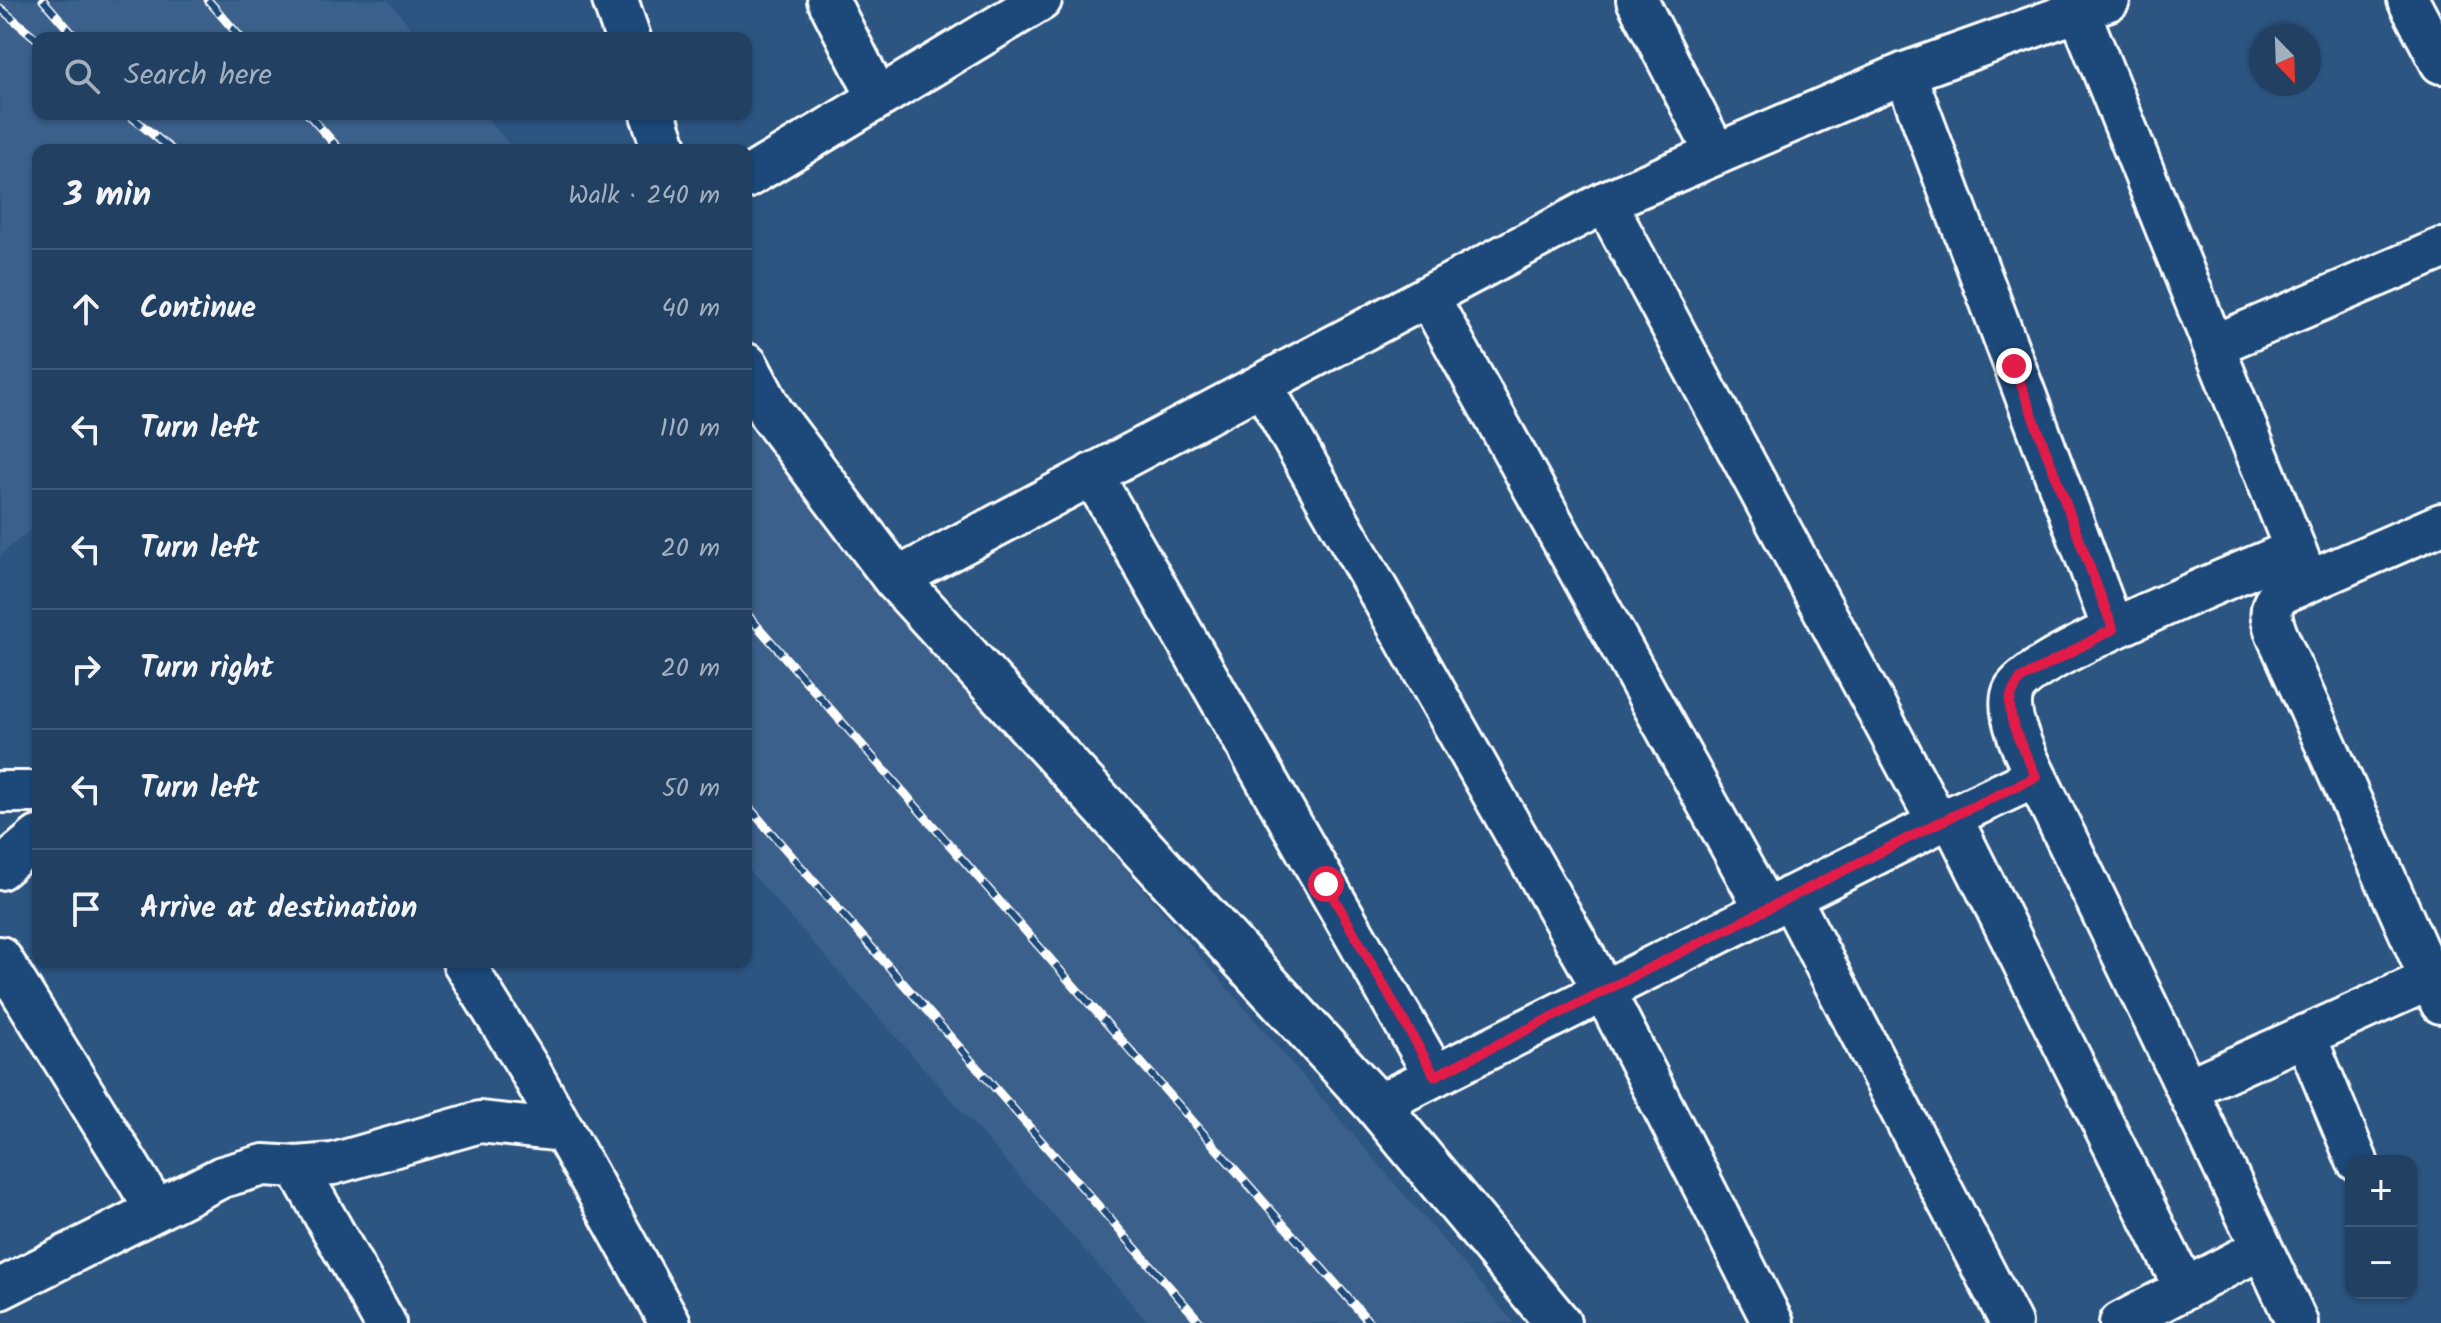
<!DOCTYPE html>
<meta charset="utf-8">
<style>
:root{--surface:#214062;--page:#2d4b6b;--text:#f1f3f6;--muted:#a2afbe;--line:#3e5977}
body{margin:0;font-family:Kalam,sans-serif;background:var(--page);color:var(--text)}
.controls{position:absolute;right:24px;bottom:24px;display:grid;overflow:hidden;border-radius:16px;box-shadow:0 2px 6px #0004}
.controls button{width:72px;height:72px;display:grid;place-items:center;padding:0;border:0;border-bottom:2px solid var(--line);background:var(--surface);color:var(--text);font:40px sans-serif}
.compass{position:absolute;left:2249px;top:24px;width:72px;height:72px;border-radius:50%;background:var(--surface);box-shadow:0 2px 6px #0004;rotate:157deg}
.stop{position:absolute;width:24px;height:24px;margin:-18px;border:6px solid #e11d48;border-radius:50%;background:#fff}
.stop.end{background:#e11d48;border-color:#fff;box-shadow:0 2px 8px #0008}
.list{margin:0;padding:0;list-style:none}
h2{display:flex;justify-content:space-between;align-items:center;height:104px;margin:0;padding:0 32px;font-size:34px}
h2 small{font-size:26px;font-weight:400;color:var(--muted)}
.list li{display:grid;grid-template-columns:52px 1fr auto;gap:24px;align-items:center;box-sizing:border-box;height:120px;padding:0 32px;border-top:2px solid var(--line)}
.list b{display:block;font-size:30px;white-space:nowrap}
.list em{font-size:26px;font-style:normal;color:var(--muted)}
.icon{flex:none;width:44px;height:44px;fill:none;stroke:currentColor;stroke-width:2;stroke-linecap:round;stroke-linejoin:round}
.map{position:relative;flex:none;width:2441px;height:1323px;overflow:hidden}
.search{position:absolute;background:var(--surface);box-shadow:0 2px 6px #0004;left:32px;top:32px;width:720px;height:88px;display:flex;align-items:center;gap:20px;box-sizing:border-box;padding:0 28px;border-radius:16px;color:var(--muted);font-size:30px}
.panel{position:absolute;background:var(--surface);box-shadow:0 2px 6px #0004;left:32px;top:144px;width:720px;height:824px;border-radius:16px}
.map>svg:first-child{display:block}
</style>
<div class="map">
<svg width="2441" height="1323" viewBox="0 0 2441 1323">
<rect width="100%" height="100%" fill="#2c5582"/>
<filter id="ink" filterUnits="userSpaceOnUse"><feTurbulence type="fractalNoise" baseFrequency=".0125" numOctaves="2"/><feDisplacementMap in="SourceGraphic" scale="16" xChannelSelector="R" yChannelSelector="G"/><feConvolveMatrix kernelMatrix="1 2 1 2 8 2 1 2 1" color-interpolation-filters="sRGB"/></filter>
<g filter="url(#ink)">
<!-- built -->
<path fill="#3b618b" d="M0 0H388L420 38H38V114H484L514 150H38V524L0 555Z
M746 425 1514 1323H1149L746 867Z"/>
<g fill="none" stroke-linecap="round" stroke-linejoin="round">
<defs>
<path id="minor" d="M828 0 878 98
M1637 0 1716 154
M2408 0 2441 63
M2079 11 2305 574
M1905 73 2113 629
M746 178 1041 0
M1605 202 1938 823
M1428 296 1766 910
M2215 345 2441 249
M1262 385 1604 991 1773 1323
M1092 474 1435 1076
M2441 524 2278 595C2268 610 2271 619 2277 635L2441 1003
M2294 550C2249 570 2030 657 2014 690 2001 716 2037 777 2049 803 2133 975 2216 1149 2297 1323
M896 579 1605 202 1905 73 2109 0
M0 792H38
M1951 817 2185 1289
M0 869 38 837
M1790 897 2011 1323
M0 957 156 1210
M463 962 528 1067 670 1323
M2305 1035 2357 1161
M2189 1088 2431 979
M1377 1105 1938 823 2036 777
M297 1167 385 1323
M0 1289 222 1177 264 1165 297 1167 333 1164 480 1122 564 1131
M2120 1323 2262 1248"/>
<path id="tertiary" d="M615 0 628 38
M653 114 665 150
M746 366 771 413 896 579 1377 1105 1558 1323"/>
</defs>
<!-- minor casing -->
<use href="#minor" stroke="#fff" stroke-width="46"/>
<!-- tertiary casing -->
<use href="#tertiary" stroke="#fff" stroke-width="50"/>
<!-- minor -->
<use href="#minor" stroke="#1f4a7a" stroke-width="40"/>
<!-- tertiary -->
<use href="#tertiary" stroke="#1f4a7a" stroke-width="44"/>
<defs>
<path id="rail" d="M43 0 76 38
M208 0 241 38
M0 8 38 40
M128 114 172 150
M308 114 340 150
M746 613 1370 1323
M746 804 1201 1323"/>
</defs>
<!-- rail casing -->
<use href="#rail" stroke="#fff" stroke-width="9"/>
<!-- rail -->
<use href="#rail" stroke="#1f4a7a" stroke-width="6" stroke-dasharray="18" stroke-linecap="butt"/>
</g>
</g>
<g fill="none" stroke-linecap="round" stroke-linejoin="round" filter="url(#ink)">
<!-- route -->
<path stroke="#e11d48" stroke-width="10" d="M1326 884 1435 1076 1938 823 2036 777C2027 755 2009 727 2010 703 2010 694 2016 686 2021 679L2113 629 2014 366"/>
</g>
</svg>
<div class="controls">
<button>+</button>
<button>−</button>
</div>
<svg class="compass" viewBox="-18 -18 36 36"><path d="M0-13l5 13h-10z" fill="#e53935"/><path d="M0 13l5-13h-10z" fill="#a2afbe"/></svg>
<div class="stop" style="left:1326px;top:884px"></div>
<div class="stop end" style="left:2014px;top:366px"></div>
<div class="search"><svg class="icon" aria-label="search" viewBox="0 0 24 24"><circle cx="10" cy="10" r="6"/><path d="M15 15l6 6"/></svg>Search here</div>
<section class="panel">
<h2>3 min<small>Walk · 240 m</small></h2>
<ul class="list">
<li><svg class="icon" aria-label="ahead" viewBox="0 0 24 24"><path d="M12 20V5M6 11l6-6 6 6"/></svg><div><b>Continue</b></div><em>40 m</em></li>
<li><svg class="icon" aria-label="left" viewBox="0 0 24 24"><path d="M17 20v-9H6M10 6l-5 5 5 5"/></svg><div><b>Turn left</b></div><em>110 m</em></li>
<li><svg class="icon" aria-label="left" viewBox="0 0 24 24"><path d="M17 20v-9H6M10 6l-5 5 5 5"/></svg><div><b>Turn left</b></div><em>20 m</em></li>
<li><svg class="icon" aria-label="right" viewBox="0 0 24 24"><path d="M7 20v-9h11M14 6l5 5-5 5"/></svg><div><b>Turn right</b></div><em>20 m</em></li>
<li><svg class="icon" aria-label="left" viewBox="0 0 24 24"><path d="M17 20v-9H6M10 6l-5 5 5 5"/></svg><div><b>Turn left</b></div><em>50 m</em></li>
<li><svg class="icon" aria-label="arrive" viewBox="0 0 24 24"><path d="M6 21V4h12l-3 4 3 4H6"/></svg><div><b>Arrive at destination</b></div></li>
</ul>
</section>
</div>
